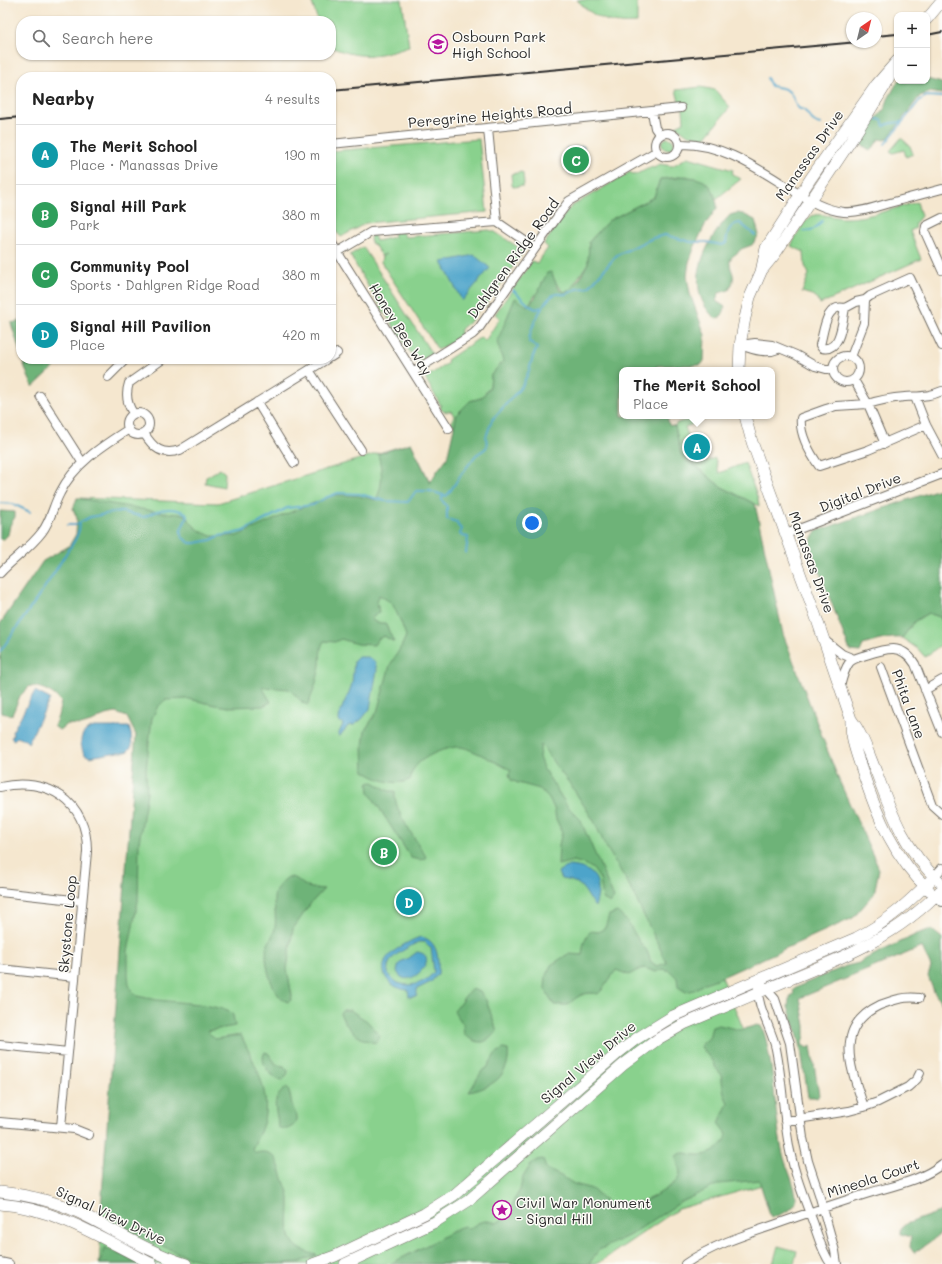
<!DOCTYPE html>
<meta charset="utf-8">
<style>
:root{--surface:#fff;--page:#f6f6f6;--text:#222;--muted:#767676;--line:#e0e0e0;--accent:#b5179e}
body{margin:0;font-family:Mali,sans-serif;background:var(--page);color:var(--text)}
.controls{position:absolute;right:12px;top:12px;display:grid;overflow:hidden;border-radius:8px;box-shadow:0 1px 3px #0004}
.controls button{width:36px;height:36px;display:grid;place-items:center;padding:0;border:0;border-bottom:1px solid var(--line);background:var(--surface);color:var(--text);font:20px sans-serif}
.compass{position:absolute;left:846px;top:12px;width:36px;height:36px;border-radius:50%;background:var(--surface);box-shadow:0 1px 3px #0004;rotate:35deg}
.you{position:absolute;left:532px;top:523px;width:14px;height:14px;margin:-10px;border:3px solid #fff;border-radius:50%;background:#1a73e8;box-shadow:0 0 0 6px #1a73e833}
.badge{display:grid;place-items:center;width:26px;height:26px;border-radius:50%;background:var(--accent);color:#fff;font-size:13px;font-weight:700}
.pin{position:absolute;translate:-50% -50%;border:2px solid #fff;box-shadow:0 1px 4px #0006}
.popup{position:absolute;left:619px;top:367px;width:156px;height:52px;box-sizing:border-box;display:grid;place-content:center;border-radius:8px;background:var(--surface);filter:drop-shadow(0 1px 3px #0005);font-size:13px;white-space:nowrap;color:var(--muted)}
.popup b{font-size:15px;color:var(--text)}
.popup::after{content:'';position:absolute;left:50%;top:100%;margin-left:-8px;border:8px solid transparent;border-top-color:var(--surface)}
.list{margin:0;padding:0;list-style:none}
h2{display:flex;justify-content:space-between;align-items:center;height:52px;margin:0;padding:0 16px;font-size:17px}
h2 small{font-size:13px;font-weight:400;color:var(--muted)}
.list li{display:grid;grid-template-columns:26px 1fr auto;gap:12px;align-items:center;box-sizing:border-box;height:60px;padding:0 16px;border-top:1px solid var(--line)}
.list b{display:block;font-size:15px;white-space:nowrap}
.list p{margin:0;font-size:13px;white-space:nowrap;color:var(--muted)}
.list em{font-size:13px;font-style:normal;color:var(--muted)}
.icon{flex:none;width:22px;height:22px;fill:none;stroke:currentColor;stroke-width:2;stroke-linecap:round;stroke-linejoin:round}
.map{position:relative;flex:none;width:942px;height:1264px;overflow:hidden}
.search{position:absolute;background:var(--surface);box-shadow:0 1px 3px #0004;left:16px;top:16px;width:320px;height:44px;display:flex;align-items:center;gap:10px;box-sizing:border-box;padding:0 14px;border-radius:16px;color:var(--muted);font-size:15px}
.panel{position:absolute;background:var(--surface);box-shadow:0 1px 3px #0004;left:16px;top:72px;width:320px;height:292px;border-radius:16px}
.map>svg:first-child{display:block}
</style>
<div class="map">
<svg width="942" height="1264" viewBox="0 0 942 1264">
<rect width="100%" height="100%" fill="#fdfcf7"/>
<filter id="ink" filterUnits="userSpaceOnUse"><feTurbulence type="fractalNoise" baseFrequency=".025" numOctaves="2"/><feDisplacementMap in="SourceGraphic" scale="8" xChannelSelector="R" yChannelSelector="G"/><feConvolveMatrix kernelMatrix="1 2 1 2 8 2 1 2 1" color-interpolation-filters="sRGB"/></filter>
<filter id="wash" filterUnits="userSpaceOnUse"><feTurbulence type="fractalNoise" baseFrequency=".012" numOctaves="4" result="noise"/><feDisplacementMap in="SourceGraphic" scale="16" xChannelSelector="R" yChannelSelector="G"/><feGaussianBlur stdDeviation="0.9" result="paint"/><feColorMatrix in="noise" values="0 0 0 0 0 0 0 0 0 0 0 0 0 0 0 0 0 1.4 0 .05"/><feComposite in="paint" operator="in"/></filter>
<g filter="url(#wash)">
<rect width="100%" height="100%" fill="#f5e7cf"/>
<!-- green -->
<path fill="#89d18d" stroke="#5a7e5c" d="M311 0H402L409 46C378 56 364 60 333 48L331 47V21H318Z
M577 0H637V23C611 25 595 19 577 0Z
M701 87 715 90 730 107 705 138 688 135 676 126 684 122 683 109 680 106 676 90Z
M662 144a6 6 0 1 1 12 0a6 6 0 1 1-12 0Z
M901 138 910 146 913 154 906 157 904 150 893 153 890 151Z
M479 139 487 212 366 223 341 237 331 226V151Z
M688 157 733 170 732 174 741 179 716 199 713 192 687 176 660 179 654 197 608 221 589 242 588 263 570 290 564 292 555 282 551 273 526 308 503 361 491 375 490 387 481 398 470 401 458 414 454 427 451 422 454 416 451 411C446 412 444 413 440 408L441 406 425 378 448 363 447 360 481 337 485 341 500 318 495 314 532 261 537 263 548 248 544 244 567 211 572 206 630 172 634 175 652 167 654 168 660 164 672 166Z
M522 172 523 174 524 184 523 186 513 187 512 185 511 174Z
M917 202 921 216 915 224 916 228 910 231 921 259 820 304 815 296 802 292 809 274 805 266 804 252 791 246C796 237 802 222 812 216 818 212 836 218 845 218 869 218 894 208 917 202Z
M489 230 495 232 524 251 485 307 482 305 471 321 462 328 460 332 462 336 438 350 381 262 382 256 386 254 381 256 374 244H372L370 240 371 235H374L376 241 394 237 393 232H403L405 237Z
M363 247 432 354 417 363 372 293 350 255Z
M699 416 701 421 685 427 689 438 681 441 687 455 694 453 698 464 715 458 719 473 745 463 758 499 759 506 720 486 681 454 675 426 677 423Z
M411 443 501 629 706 955 722 977 762 1074 783 1179 678 1209 600 1262 595 1264H99L136 735 77 498 218 503Z
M220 469 225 473 224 487 205 483 206 477Z
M928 613 940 617 942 621V644L925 657 918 649 902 638 915 621Z
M778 1246 797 1251 794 1264H773Z"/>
<!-- forest -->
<path fill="#6eb378" stroke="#4c6f52" d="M927 79 942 83V94L930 92 920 96 888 138 884 140 879 139 871 151 859 143 869 127 885 108 888 99 898 81H927Z
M681 176 696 178 704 181 710 186 713 191 717 204V208L705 225 695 246 689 262 687 276 690 294 705 335 704 361 701 365 656 366 657 370H622V416H667L669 425 675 426 681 454 720 486 755 504 783 634 838 778 879 869 874 894 853 918 722 977 705 983 694 990 686 992 678 987 677 978 670 971 663 969 656 972 644 968 638 970 629 975 616 970 602 990 598 994C585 991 577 996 568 1005H554L545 989 546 975 551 965 568 954 582 955C583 946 584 937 591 931L598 932 605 928 609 915 617 912 627 921 639 941 647 951 651 962 657 966 667 963 629 885 605 845 594 821 570 784 558 769 541 744 539 757 543 768 568 807 580 819 614 898 610 903 603 899 600 879 593 869 585 864 573 861 558 865 559 845 562 832 556 819 554 808 549 799 540 789 518 783 511 780 509 774 511 770C500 765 473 749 461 747 447 746 420 757 413 770 411 772 411 776 411 779 397 787 377 780 364 771L363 746 365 730 377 712 390 665 401 647 406 636 401 622 392 603 379 595 377 602 379 612 371 619 377 623H385L394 642 384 636 378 639 374 645 357 644 341 639 335 642 324 641C319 649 321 656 320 665 318 679 313 692 308 705L303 703 289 689 262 687 271 702 263 706 229 707 215 705 189 699 165 700 157 708 152 718 146 769 147 792 139 842 138 901 128 951V975L129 985 132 991 137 996 157 1000 199 1004 228 1010 233 1015 235 1026 207 1031 215 1039 241 1035C252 1059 269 1087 265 1114 264 1126 257 1138 252 1149L256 1153C276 1148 278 1163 283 1178 285 1185 289 1192 289 1199 290 1212 285 1230 293 1242 299 1250 308 1253 317 1255L300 1262 276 1264 212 1263 190 1258 144 1238 125 1227 113 1216 101 1208 136 735 127 717 116 713 105 715 94 721 81 725 68 724 59 730 54 726 58 716 61 702C54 692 42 687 30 686L20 696 12 715 1 713 0 624 43 561 69 546 76 534 77 518 73 509 77 498 165 513 184 514 194 526 202 532 211 536H237L286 514 334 495 358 496 376 500C384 482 382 471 378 454L411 443 430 483 437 471 447 458 457 414 470 401 481 398 490 387 491 375 503 361 497 342 515 298 527 306C531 304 532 300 535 298L547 273 551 272 557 285 560 290 564 292 570 290 580 278 588 263 589 242 608 221 654 197 660 179 677 178Z
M737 213 743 214 755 220 759 235 752 245 741 249C738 254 731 255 730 261 729 268 735 274 733 280 733 284 730 287 729 290L719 293 716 301 725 307C724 314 722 317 716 319 681 289 705 241 730 215Z
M21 321V355L11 323Z
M22 359H63L33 387 28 376Z
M942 488V621L940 617 928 613 915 621 902 638C888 637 876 641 863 645L860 652 850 651 810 547 812 537 817 531Z
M0 511 15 512V517L10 525 8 535 3 540 0 539Z
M373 782 389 791H395C393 812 416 838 426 857L424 859 420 860 411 858 369 792 368 783Z
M288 877C299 877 299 883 308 887 313 889 318 888 324 889L311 903 293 929 287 969 292 996 291 1000 288 1002C272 998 263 961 267 947 269 941 274 935 275 928 278 904 265 895 288 877Z
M928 930H932L942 938V1004L934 992 928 976 931 967 922 947 800 998 805 1026V1036L802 1045 808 1048 811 1046 819 1095 817 1098 814 1097H808L800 1044 796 1029 788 1007 789 999 794 993 793 990 799 986 846 966 859 963 861 961 917 934Z
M472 989 480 992 486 1000 497 1031C485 1045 480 1045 464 1035L463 1024 454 1011C461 1004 463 996 472 989Z
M343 1010H350L367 1021 380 1036 377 1043C359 1041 348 1030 340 1014Z
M719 1025 740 1030 757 1025 761 1026C766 1035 767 1045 769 1055 776 1089 775 1124 784 1158 787 1169 798 1191 796 1202 793 1212 779 1214 771 1218L759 1180 719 1184 681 1202 630 1235 599 1250 589 1264H390L437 1240 458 1228 464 1226 469 1229C480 1221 483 1219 497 1223L507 1216 514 1200 520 1190 523 1177 530 1166 537 1160 543 1159 546 1169 561 1176 574 1184 592 1189 607 1203 616 1206C624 1203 632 1205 640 1202 649 1200 676 1185 679 1177 682 1170 676 1163 676 1156 684 1150 689 1155 697 1155 708 1156 717 1151 724 1142 725 1139 728 1136 726 1133 725 1130 721 1126 719 1123L728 1103 724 1094 721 1074 715 1067 712 1061 701 1047 702 1044 709 1038 712 1027Z
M503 1049 508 1050C511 1075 491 1088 469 1092L482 1071 487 1068 495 1054Z
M265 1052 268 1053 277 1065 284 1066 288 1071 287 1076 282 1080C272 1079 258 1062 265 1052Z
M287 1087C290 1094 291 1098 292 1105 293 1109 296 1113 297 1117 298 1123 290 1130 284 1129 283 1129 280 1128 278 1127 277 1123 278 1120 277 1117 274 1103 274 1097 287 1087Z
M942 1211V1233L914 1253 910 1247 911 1237 901 1234V1228L906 1224Z
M104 1247 140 1264H100Z"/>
<!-- water -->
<path fill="#4da4ca" stroke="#3c687a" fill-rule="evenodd" d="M584 146 585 173 570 174 566 148Z
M474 255 490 268 462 301 442 262Z
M358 657H368L375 662 377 670 370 709 362 719 354 725 348 726 339 737V733L343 724 339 721C338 711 350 694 352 683 353 676 353 668 354 661Z
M35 691 50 699 28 743 25 740 17 737 14 740 11 738 13 735 12 732Z
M94 727H129L131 734 132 746 127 752H118L90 757 84 754C79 742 79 731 94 727Z
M569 866C596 868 603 881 595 907 591 903 591 900 588 896 585 891 580 883 574 882 570 880 565 880 561 879L558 873 559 871Z
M421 937C438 940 439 959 438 974L431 982 417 989V996L409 997 408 990C393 989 379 977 385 961 389 952 412 939 421 937ZM418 942H425L431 948 434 972C413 998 375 980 392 959 398 952 410 947 418 942Z
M417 952C444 955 406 995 397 971L399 964 402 961 409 958Z"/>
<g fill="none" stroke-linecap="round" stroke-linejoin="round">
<!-- stream -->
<path stroke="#4da4ca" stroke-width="2" d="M767 78 771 86C778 87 787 88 791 94 796 101 794 109 804 110 810 116 812 123 821 124
M876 119 882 120 884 126 891 123 902 122
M885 144 920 100 927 96 942 97
M804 231C812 232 817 228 822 221
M513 290 530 306 536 309 542 307
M442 495V500L447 507V519L457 522 458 526 462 529 460 534 462 536 468 537 466 553
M0 503 13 504 30 512
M67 525H75L90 517 116 512H123L144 517C159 510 169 505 186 513L187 517 181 530V535L183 538 190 543H195L211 540 219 536 232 534 244 531 287 508 313 505 325 498 338 493 360 494 385 501 408 502 416 491H430L446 496 449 493 460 476 476 455 485 449 487 446 486 437 492 420 522 386 529 371 533 356 537 348 532 343 529 342C529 331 544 297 556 294 559 293 562 295 565 294 569 294 573 290 577 289 581 288 584 289 589 287L617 255 653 238 665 235 691 242H707L722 245 726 243C727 233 729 224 740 223L755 235
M0 652C21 621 43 592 62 560 69 547 80 538 80 522"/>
</g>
</g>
<g filter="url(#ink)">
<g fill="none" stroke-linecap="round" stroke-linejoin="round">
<defs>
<path id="minor" d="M652 112 655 128 660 135
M488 129 497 222
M655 145a12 12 0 1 1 24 0a12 12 0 1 1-24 0Z
M331 144 681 108
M680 144C723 143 758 169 794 191 810 201 825 210 844 212 858 213 873 208 886 204 905 199 923 194 942 189
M942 218 926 226 925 232 942 270
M331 242 449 429
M331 256 371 232 497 222 535 248
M845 308C825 303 824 332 820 345L822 348C841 352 842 322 845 308L856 302 865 300
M740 345 755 343 772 345 796 355 815 366 826 369H832
M743 346C754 350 767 354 778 349
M833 369a13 13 0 1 1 26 0a13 13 0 1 1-26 0Z
M331 357 337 353
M851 357 864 323 865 300 870 296 910 278 942 346
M309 370 361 450
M413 372 473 334 479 328 560 213 569 201 657 151
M108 377 126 359
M854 380 868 404C880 400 892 398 905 397 919 396 929 397 942 391
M40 396 82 462
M915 397 926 425 942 455
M257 402 294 463
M127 424a11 11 0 1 1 22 0a11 11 0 1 1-22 0Z
M133 413C127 404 125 395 129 383L163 359
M144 433C153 448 162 456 180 450L327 359
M885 444 868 404 836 406 826 409 801 418C799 435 810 453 819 466L868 450 926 425
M786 534 942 474
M0 573C13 559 30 548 42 532 51 520 53 506 60 493 74 464 102 446 129 429
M824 640 842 654 854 659
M881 667 932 805 942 814
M840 687C842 679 844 670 849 663 853 658 860 657 866 655 887 648 902 643 915 664L942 732
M925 690 942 680
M0 787C47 776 88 801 87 852L61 1127
M934 877 942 868
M0 892 82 901
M0 969 75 977
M758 979 775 999 790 1043 803 1138 808 1161 819 1194 835 1251 837 1264
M758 988C757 1008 772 1029 776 1049 782 1079 783 1110 788 1140 792 1168 803 1195 813 1222 818 1236 822 1252 831 1264
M0 1045 68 1052
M864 1107C851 1069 833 1027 880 1005 893 1000 905 996 919 998
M785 1121 849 1111 864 1107 878 1102 908 1087 917 1079 920 1073
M0 1122 74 1129 89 1135
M0 1262 9 1264
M685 1264C711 1246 741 1236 771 1226 802 1215 834 1204 866 1194 891 1186 921 1181 942 1164"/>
<path id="tertiary" d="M936 896 942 901"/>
<path id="secondary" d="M927 19 942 1
M762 270 775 254 854 136 885 86 892 72
M739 370 740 345 745 318 750 297 761 272 766 248 811 178 877 84 897 61
M745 416 752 442 815 614 851 719C863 735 869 755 877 774 892 815 906 851 939 881
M851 719C850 738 857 755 863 773 877 816 895 859 929 890
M0 1192C28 1195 55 1201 80 1213 115 1230 148 1252 186 1264
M0 1204C55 1208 104 1239 152 1264
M313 1264 335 1256 424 1214 454 1195 618 1053 636 1039 673 1016 856 938C888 922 909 902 934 877
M345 1264 435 1222 468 1201 623 1065 658 1039 684 1024C717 1010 750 996 783 982 842 958 897 937 942 889"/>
</defs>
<!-- minor casing -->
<use href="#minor" stroke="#726d64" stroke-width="10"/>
<!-- tertiary casing -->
<use href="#tertiary" stroke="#726d64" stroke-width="12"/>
<!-- secondary casing -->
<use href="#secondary" stroke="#726d64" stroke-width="12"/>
<!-- minor -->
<use href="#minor" stroke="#fff" stroke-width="8"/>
<!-- tertiary -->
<use href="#tertiary" stroke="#fff" stroke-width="10"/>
<!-- secondary -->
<use href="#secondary" stroke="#fff" stroke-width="11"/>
<!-- rail -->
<path stroke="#2b2b2b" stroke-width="2" d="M927 35 942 32
M876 36 897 34
M331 90 858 42
M0 119 21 117"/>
</g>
</g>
<!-- icons -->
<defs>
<symbol id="school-ring" viewBox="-11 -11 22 22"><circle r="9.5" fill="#fdfcf7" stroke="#b5179e" stroke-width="1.5"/><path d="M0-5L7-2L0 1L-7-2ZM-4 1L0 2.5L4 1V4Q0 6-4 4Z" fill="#b5179e"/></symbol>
<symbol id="sight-ring" viewBox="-11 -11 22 22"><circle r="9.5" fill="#fdfcf7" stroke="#b5179e" stroke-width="1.5"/><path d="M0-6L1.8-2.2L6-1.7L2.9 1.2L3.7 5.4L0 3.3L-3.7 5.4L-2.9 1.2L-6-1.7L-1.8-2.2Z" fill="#b5179e"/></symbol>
</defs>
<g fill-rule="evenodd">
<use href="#school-ring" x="427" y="33" width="22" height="22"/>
<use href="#sight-ring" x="491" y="1199" width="22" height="22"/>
</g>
<g text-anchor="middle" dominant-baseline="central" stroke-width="3" stroke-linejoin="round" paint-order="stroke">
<!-- poi labels -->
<g font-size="14" fill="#2b2b2b" stroke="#fdfcf7" text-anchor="start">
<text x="452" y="36">Osbourn Park<tspan x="452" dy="16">High School</tspan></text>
<text x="516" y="1202">Civil War Monument<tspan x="516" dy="16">- Signal Hill</tspan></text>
</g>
<!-- street labels -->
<g font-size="14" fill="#2b2b2b" stroke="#fdfcf7">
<text transform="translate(490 115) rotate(-5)">Peregrine Heights Road</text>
<text transform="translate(809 155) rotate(-55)">Manassas Drive</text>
<text transform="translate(513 258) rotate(-54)">Dahlgren Ridge Road</text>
<text transform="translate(401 329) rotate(58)">Honey Bee Way</text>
<text transform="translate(860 492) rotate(-21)">Digital Drive</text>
<text transform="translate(812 562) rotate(70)">Manassas Drive</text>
<text transform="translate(909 704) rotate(70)">Phita Lane</text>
<text transform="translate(67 924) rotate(-85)">Skystone Loop</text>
<text transform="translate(588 1062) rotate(-40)">Signal View Drive</text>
<text transform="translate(873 1178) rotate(-18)">Mineola Court</text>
<text transform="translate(111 1215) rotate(25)">Signal View Drive</text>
</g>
</g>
</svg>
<div class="controls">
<button>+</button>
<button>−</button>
</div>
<svg class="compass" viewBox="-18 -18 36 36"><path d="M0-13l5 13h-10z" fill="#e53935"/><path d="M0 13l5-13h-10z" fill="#767676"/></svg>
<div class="you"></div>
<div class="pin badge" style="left:697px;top:447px;background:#0f9aa8">A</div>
<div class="popup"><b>The Merit School</b>Place</div>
<div class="pin badge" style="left:384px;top:852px;background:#2e9e5b">B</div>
<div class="pin badge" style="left:576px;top:160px;background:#2e9e5b">C</div>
<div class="pin badge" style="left:409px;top:902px;background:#0f9aa8">D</div>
<div class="search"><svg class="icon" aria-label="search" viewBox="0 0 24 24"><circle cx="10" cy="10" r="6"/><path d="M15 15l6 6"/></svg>Search here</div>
<section class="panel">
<h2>Nearby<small>4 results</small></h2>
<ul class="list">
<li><span class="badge" style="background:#0f9aa8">A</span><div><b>The Merit School</b><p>Place · Manassas Drive</p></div><em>190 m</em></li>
<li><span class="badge" style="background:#2e9e5b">B</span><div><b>Signal Hill Park</b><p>Park</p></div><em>380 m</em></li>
<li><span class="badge" style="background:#2e9e5b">C</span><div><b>Community Pool</b><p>Sports · Dahlgren Ridge Road</p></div><em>380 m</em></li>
<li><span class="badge" style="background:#0f9aa8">D</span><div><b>Signal Hill Pavilion</b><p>Place</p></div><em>420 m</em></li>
</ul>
</section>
</div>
